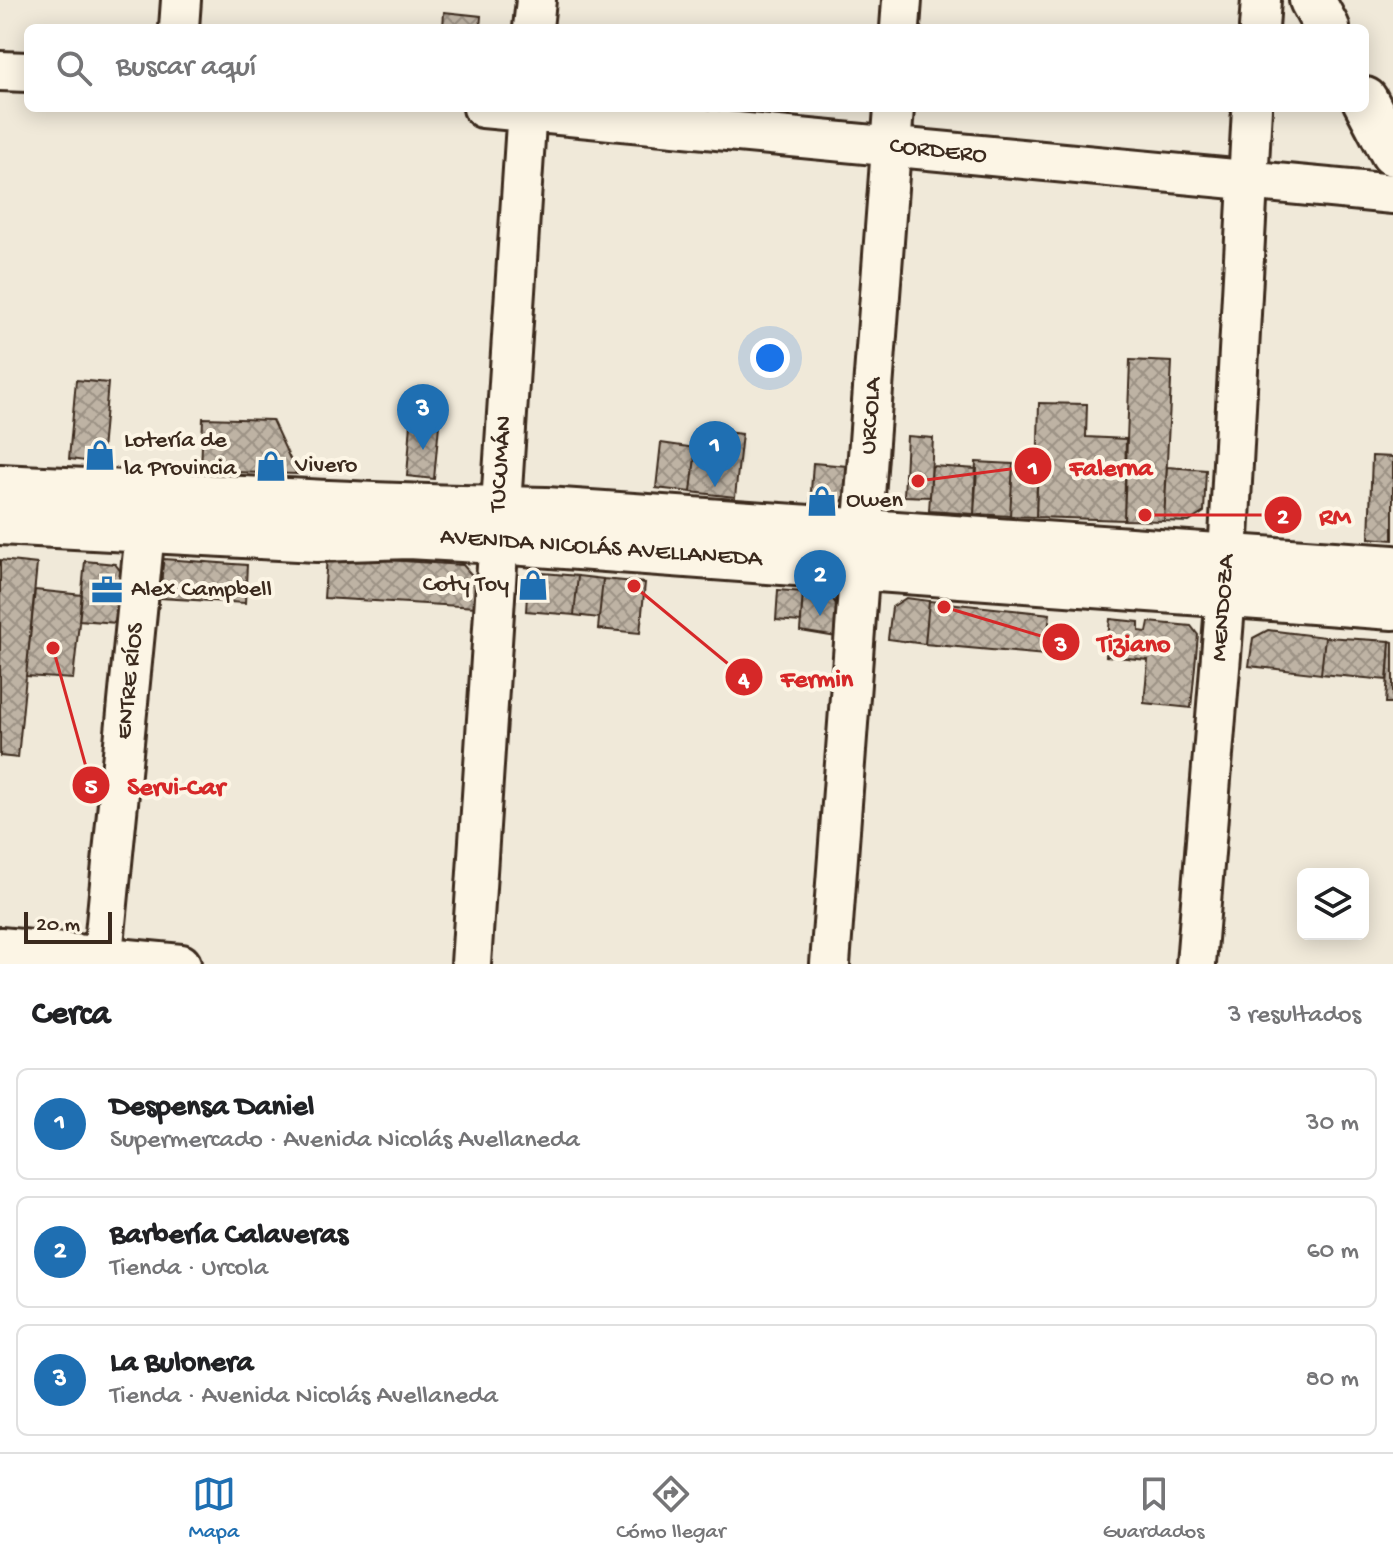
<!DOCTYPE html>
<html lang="es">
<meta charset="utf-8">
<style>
:root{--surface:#fff;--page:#f2f2f2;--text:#202124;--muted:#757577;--line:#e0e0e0;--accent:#1f6fb2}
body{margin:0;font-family:"Gochi Hand",sans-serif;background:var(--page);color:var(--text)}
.controls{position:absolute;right:24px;bottom:24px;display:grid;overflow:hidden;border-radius:12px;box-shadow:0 4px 20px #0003}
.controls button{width:72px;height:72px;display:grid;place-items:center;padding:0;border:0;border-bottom:2px solid var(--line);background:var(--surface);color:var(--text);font:40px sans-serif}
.scale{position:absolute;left:24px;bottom:20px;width:88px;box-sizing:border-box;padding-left:8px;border:4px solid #3b2a1e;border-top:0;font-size:22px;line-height:28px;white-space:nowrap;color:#3b2a1e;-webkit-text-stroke:6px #fcf5e5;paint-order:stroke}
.you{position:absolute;left:770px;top:358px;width:28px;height:28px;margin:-20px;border:6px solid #fff;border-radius:50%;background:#1a73e8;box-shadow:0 0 0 12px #1a73e833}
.badge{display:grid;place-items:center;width:52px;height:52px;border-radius:50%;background:var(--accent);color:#fff;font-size:26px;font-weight:700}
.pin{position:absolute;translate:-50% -66px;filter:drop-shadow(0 2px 4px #0008)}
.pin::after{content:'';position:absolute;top:42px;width:28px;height:24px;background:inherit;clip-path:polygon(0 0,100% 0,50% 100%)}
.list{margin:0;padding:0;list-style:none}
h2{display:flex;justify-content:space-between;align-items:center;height:104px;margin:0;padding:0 32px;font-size:34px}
h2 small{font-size:26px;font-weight:400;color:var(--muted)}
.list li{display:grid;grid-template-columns:52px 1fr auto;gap:24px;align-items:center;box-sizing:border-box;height:112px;margin:0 16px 16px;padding:0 16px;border:2px solid var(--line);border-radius:12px}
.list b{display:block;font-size:30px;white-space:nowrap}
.list p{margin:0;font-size:26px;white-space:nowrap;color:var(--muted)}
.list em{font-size:26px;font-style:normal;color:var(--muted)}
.icon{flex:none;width:44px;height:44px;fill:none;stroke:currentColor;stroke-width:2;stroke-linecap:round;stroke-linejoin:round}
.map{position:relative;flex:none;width:1393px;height:964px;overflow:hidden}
.search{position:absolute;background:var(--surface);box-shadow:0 4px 20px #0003;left:24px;right:24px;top:24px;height:88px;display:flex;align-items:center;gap:20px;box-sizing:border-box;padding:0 28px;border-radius:12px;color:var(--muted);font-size:30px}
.sheet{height:488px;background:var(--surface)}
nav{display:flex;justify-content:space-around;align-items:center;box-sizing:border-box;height:112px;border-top:2px solid var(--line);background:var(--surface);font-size:22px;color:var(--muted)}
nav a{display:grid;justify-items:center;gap:4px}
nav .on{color:var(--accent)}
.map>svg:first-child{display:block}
</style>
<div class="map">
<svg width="1393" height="964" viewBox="0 0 1393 964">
<defs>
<pattern id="building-cross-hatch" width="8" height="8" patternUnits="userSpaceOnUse" patternTransform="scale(2)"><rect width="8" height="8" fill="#beb3a4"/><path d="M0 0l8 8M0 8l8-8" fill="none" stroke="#9c9285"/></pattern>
</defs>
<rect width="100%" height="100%" fill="#f0e9d9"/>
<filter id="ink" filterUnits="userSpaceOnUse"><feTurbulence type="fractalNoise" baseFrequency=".0125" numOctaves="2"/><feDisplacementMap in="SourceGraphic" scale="16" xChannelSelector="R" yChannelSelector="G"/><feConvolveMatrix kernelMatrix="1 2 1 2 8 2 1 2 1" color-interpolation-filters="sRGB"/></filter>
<g filter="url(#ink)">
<!-- building -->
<path fill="url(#building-cross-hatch)" stroke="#3b2a1e" stroke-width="2" d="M444 12 481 16 480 28H443Z
M1130 360 1172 362 1164 521 1124 520Z
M76 380 108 383 101 463 69 459Z
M1039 403 1087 404 1086 437 1126 439 1124 520 1036 517Z
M203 418 272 420 297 474 201 471Z
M411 423 439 425 434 479 407 476Z
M698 429 742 434 735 497 691 492Z
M907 436 933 438 930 497 904 496Z
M661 443 696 448 691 492 656 488Z
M1372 456 1393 457V540L1369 538Z
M976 462 1013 464 1010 516 974 514Z
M813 463 847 466 845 498 835 507 810 505Z
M1013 464 1038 465 1036 517 1010 516Z
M932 466 977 469 974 514 929 511Z
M1167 467 1206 470 1204 512 1189 522 1164 521Z
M327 556 463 565 478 582 476 607 324 598Z
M163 559 247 565 245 603 160 598Z
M0 560 37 564 18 758 0 756Z
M85 561 115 564 132 586 129 624 79 620Z
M543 573 578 576 574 615 526 611 528 580Z
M578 576 603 579 599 618 574 615Z
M603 579 645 583 640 633 598 629Z
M35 590 82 595 73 679 26 676Z
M778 590 803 592 801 622 776 620Z
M803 592 829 594 841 611 837 637 800 631Z
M906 598 929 601 925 644 888 639 892 607Z
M929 601 1050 614 1045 655 925 644Z
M1110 619 1139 622V631L1147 632 1149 622 1191 626 1198 635 1191 708 1144 703 1148 660 1106 656Z
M1268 630 1325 637 1321 674 1249 666 1253 638Z
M1325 637 1390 641 1387 680 1321 674Z
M1390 641 1393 642V703H1386Z"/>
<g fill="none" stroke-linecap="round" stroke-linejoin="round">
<defs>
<path id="minor" d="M179 28 181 0
M533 28 536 0
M900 28 902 0
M1259 28 1261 0
M0 71 28 72
M483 108 1393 194
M0 947 181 964
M102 964 148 501
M471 964 527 108
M830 964 894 108
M1196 964 1226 594 1252 108"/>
<path id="major" d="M1312 0 1327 28
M1365 100 1393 153
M0 487C182 495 364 507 546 510L1393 568
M0 522 317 539 409 536 497 541 1393 607"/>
</defs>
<!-- minor casing -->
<use href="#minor" stroke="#3b2a1e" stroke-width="44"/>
<!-- major casing -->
<use href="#major" stroke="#3b2a1e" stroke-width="50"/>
<!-- minor -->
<use href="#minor" stroke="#fcf5e5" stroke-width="38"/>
<!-- major -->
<use href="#major" stroke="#fcf5e5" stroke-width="44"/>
</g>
</g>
<!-- icons -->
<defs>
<symbol id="shop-bare" viewBox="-9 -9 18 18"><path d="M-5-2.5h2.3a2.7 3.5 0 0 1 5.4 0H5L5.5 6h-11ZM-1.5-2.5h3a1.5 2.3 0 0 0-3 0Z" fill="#1f6fb2" stroke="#fcf5e5" stroke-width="2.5" paint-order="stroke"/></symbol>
<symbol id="office-bare" viewBox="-9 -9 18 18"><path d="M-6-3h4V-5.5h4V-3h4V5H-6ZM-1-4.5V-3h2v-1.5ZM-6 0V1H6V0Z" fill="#1f6fb2" stroke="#fcf5e5" stroke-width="2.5" paint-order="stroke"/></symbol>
</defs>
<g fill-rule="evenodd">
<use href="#shop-bare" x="78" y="433" width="44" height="44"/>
<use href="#shop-bare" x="249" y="444" width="44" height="44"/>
<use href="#shop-bare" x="800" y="479" width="44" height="44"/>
<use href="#shop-bare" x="511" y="563" width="44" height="44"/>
<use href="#office-bare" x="85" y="568" width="44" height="44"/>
</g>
<g text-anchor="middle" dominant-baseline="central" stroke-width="8" stroke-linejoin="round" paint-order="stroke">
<!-- street labels -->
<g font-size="24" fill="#3b2a1e" stroke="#fcf5e5">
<text transform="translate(938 152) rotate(6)">CORDERO</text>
<text transform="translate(872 416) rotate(-86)">URCOLA</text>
<text transform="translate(502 464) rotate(-86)">TUCUMÁN</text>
<text transform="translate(601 549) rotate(4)">AVENIDA NICOLÁS AVELLANEDA</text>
<text transform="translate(1224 608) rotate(-86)">MENDOZA</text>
<text transform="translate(131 681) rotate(-84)">ENTRE RÍOS</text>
</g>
<!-- poi labels -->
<g font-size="24" fill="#3b2a1e" stroke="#fcf5e5" text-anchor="start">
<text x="124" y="441">Lotería de<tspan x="124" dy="28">la Provincia</tspan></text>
<text x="295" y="466">Vivero</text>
<text x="846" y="501">Owen</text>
<text x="509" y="585" text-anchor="end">Coty Toy</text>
<text x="131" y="590">Alex Campbell</text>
</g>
</g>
<!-- callouts -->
<path fill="none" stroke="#d62828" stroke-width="3" d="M918 481L1033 466M1145 515L1283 515M944 607L1061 642M634 586L744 677M53 648L91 785"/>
<g fill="#d62828" stroke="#fcf5e5" stroke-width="3">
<circle cx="918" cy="481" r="8"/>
<circle cx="1145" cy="515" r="8"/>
<circle cx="944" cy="607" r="8"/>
<circle cx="634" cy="586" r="8"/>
<circle cx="53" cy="648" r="8"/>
<circle cx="1033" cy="466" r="20"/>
<circle cx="1283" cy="515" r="20"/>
<circle cx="1061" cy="642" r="20"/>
<circle cx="744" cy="677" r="20"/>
<circle cx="91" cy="785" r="20"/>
</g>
<g font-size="24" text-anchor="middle" font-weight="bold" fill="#fff">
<text x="1033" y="474">1</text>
<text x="1283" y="523">2</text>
<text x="1061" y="651">3</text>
<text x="744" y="686">4</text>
<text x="91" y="793">5</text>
</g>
<g font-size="26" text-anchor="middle" font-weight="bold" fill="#d62828" stroke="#fcf5e5" stroke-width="8" stroke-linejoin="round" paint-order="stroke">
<text x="1111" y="475">Falerna</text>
<text x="1335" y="524">RM</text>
<text x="1134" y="651">Tiziano</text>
<text x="817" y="686">Fermin</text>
<text x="176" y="794">Servi-Car</text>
</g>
</svg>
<div class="controls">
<button><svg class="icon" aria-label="layers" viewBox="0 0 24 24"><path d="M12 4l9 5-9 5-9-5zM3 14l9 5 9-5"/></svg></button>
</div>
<div class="scale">20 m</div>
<div class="you"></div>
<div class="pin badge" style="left:715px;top:487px">1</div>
<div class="pin badge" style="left:820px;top:616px">2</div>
<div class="pin badge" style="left:423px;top:450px">3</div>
<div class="search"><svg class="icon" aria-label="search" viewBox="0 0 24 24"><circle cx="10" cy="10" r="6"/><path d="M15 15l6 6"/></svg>Buscar aquí</div>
</div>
<section class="sheet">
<h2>Cerca<small>3 resultados</small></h2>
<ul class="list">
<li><span class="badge">1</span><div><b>Despensa Daniel</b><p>Supermercado · Avenida Nicolás Avellaneda</p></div><em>30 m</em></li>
<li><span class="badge">2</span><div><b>Barbería Calaveras</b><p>Tienda · Urcola</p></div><em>60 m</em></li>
<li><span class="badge">3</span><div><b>La Bulonera</b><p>Tienda · Avenida Nicolás Avellaneda</p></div><em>80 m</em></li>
</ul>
</section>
<nav>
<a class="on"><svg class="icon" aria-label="map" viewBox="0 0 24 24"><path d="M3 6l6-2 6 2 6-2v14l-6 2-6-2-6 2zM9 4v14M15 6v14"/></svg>Mapa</a>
<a><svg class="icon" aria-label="directions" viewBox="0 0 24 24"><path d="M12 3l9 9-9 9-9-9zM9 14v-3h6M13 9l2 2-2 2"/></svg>Cómo llegar</a>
<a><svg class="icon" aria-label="saved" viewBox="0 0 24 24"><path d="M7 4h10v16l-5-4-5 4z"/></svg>Guardados</a>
</nav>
